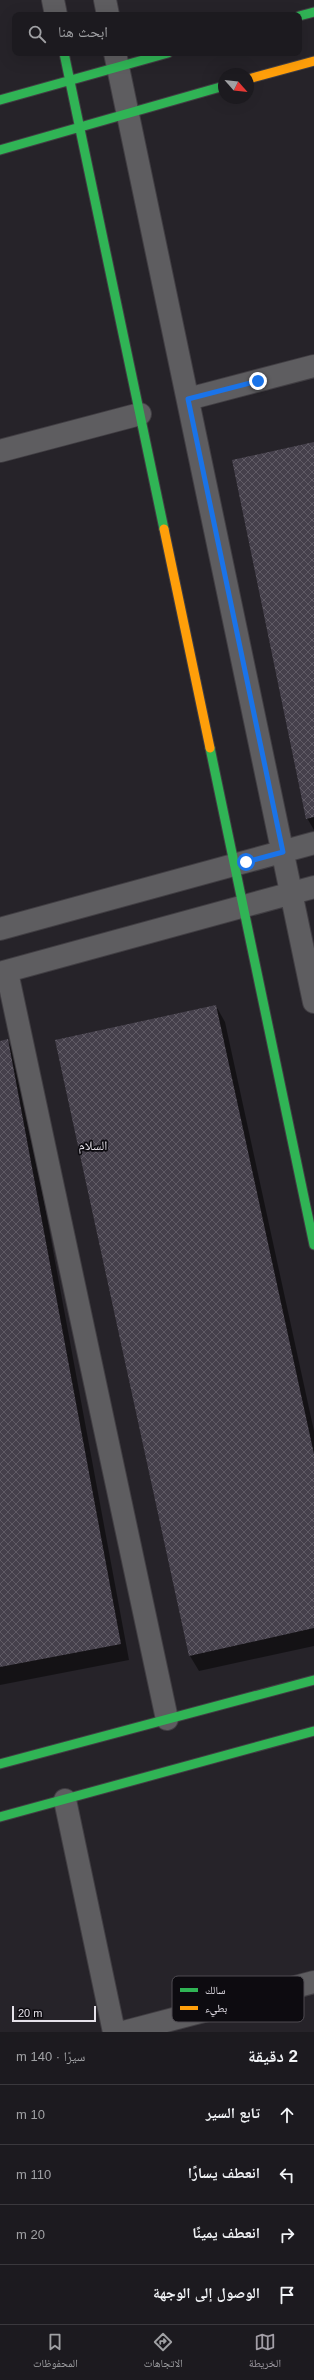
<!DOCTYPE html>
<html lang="ar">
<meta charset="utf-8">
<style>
:root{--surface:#1c1a1f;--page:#29272c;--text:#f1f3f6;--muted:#a0a1a4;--line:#3a383d;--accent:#a29ea6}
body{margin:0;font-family:Arial,"Noto Naskh Arabic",sans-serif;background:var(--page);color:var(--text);direction:rtl}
.compass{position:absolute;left:218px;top:68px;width:36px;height:36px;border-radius:50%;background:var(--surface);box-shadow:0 4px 16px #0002;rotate:117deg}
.scale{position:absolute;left:12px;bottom:10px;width:84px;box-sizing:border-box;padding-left:4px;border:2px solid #e5e1e9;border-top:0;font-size:11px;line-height:14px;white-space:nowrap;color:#e5e1e9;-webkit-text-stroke:3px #0d0b10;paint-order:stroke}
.stop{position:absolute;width:12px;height:12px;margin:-9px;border:3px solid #1a73e8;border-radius:50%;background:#fff}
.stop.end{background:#1a73e8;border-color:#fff;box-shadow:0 1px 4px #0008}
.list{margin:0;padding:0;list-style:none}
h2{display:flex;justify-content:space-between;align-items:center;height:52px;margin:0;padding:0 16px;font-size:17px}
h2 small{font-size:13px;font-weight:400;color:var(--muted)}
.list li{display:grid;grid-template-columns:26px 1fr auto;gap:12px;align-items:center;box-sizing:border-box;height:60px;padding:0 16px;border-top:1px solid var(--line)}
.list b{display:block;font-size:15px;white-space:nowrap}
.list em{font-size:13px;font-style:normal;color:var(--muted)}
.icon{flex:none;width:22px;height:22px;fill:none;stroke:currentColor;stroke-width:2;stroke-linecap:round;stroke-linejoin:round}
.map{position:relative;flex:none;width:314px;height:2032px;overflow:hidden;direction:ltr}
.search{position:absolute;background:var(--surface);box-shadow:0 4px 16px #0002;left:12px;right:12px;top:12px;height:44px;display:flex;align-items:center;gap:10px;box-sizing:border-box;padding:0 14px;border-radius:8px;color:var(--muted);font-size:15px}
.sheet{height:292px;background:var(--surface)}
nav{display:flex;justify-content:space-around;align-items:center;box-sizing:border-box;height:56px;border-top:1px solid var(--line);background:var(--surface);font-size:11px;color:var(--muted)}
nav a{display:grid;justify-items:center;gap:2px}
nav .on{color:var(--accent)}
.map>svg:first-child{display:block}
</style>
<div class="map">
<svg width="314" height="2032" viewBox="0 0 314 2032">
<defs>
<pattern id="building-cross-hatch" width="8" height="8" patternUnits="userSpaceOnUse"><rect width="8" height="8" fill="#45404b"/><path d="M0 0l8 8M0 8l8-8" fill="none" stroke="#605b65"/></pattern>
</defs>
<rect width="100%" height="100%" fill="#262329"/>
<!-- shadow -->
<path fill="#0007" d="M314 444V830L307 818Z
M216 1006 225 1022 314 1431V1646L199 1671 190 1656Z
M7 1040 17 1056 129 1660 0 1685V1042Z"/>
<!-- building -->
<path fill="url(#building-cross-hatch)" d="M314 442V817L306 819 232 460Z
M216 1005 314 1454V1628L189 1656 55 1040Z
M8 1039 121 1644 0 1667V1041Z"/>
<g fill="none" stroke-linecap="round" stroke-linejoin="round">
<defs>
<path id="street" d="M53 0 56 15
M105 0 108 15
M115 53 314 1002
M188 399 314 366
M0 451 140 414
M0 929 314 843
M7 972 167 1719
M0 973 314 887
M65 1800 114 2032
M124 2032 314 1982"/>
<path id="fast" d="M299 16 314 12
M64 53 164 529
M0 100 168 53
M0 150 224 86
M210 748 314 1245
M0 1764 314 1680
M0 1817 314 1731"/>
<path id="slow" d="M248 79 314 61
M164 529 210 748"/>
</defs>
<!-- street casing -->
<use href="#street" stroke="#413e43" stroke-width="24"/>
<!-- fast casing -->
<use href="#fast" stroke="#413e43" stroke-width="11"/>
<!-- slow casing -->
<use href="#slow" stroke="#413e43" stroke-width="11"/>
<!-- street -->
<use href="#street" stroke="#5e5d60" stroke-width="22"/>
<!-- fast -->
<use href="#fast" stroke="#30b455" stroke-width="9"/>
<!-- slow -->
<use href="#slow" stroke="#ff9f0a" stroke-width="9"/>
</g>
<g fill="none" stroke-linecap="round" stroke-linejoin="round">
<!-- route -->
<path stroke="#1a73e8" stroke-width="5" d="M246 862 283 852 188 399 258 381"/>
</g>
<g text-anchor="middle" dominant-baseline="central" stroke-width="3.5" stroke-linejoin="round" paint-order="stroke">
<!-- neighbourhood labels -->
<g font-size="13" fill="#e5e1e9" stroke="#0d0b10">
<text x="93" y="1145">السلام</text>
</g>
</g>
<!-- legend -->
<rect x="172" y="1976" width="132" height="46" rx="6" fill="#0d0b10" stroke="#4e4b51" stroke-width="1"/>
<rect x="180" y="1988" width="18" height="4" fill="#30b455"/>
<rect x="180" y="2006" width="18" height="4" fill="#ff9f0a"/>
<g font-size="11" fill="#e5e1e9">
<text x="205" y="1994">سالك</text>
<text x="205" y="2012">بطيء</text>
</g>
</svg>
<svg class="compass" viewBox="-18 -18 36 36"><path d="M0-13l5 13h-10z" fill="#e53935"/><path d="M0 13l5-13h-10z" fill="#a0a1a4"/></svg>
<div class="scale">20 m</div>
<div class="stop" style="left:246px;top:862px"></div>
<div class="stop end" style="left:258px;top:381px"></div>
<div class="search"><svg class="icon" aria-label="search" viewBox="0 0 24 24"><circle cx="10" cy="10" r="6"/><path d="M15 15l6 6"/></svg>ابحث هنا</div>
</div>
<section class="sheet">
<h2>2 دقيقة<small>سيرًا · 140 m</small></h2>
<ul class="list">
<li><svg class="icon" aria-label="ahead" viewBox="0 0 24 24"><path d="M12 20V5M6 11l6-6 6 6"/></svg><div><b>تابع السير</b></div><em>10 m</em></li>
<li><svg class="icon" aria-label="left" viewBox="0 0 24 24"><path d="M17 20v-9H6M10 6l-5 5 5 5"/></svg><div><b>انعطف يسارًا</b></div><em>110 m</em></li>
<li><svg class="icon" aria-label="right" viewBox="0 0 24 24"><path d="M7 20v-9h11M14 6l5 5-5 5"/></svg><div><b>انعطف يمينًا</b></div><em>20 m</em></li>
<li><svg class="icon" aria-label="arrive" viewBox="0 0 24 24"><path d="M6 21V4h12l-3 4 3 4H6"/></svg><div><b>الوصول إلى الوجهة</b></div></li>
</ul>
</section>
<nav>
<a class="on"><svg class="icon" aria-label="map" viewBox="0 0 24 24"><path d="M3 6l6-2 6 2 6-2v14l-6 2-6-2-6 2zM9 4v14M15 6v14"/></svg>الخريطة</a>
<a><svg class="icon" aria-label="directions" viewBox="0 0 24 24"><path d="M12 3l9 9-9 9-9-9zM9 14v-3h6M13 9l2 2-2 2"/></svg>الاتجاهات</a>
<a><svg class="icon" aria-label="saved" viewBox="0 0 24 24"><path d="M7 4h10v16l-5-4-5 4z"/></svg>المحفوظات</a>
</nav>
